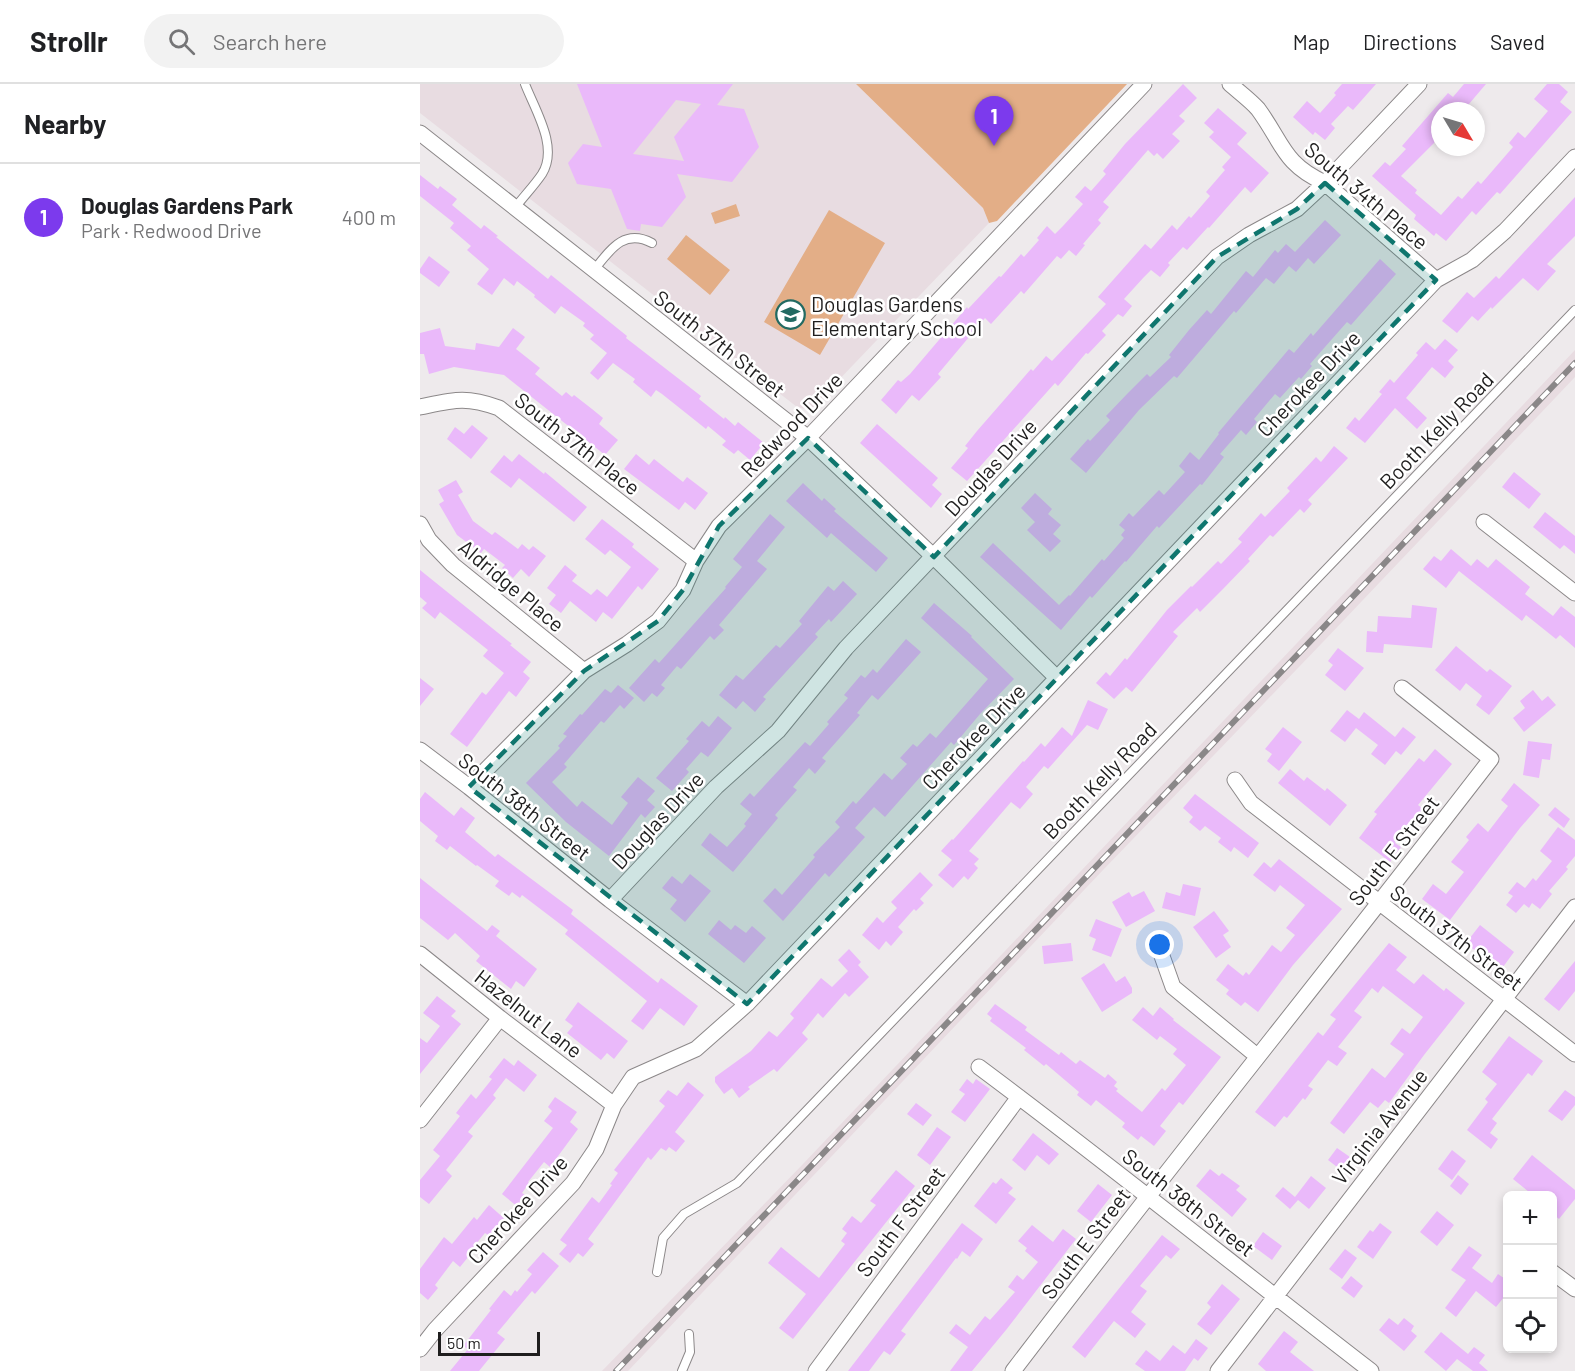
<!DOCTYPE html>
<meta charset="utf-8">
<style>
:root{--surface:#fff;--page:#f2f2f2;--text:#202124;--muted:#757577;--line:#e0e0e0;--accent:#7c3aed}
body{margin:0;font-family:Barlow,sans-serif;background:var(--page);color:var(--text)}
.controls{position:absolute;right:18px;bottom:18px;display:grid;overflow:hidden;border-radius:9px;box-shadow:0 3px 9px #0003}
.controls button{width:54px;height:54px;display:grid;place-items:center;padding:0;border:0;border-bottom:2px solid var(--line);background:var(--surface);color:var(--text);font:30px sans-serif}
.compass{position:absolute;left:1011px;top:18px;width:54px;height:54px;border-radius:50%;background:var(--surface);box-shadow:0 3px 9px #0003;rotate:128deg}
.scale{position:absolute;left:18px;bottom:15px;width:102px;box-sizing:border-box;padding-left:6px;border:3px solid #1f1e1e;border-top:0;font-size:16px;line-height:21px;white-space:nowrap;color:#1f1e1e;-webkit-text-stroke:4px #fff;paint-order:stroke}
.you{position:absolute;left:740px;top:861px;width:21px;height:21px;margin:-15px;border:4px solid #fff;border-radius:50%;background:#1a73e8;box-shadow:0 0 0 9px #1a73e833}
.badge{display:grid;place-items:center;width:39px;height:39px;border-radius:50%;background:var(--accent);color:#fff;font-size:20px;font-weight:700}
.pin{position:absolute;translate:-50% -50px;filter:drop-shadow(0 2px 3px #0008)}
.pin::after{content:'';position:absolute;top:32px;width:21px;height:18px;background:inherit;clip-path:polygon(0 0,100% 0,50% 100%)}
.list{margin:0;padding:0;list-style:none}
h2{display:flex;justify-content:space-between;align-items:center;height:78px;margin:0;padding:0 24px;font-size:26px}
h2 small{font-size:20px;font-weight:400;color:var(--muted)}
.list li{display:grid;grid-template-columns:39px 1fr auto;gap:18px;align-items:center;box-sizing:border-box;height:108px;padding:0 24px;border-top:2px solid var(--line)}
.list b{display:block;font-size:22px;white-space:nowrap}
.list p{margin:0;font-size:20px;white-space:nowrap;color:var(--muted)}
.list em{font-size:20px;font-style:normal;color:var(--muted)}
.icon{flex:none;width:33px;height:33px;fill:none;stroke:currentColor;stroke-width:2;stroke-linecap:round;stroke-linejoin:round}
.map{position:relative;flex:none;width:1155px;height:1287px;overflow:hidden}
header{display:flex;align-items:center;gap:36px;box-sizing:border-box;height:84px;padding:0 30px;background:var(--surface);border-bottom:2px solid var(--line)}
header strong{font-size:28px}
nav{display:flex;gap:33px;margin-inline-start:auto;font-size:21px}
.search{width:420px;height:54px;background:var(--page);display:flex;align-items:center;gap:15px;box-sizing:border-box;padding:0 21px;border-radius:33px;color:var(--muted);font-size:22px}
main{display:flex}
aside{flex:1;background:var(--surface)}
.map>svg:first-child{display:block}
</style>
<header>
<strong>Strollr</strong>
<div class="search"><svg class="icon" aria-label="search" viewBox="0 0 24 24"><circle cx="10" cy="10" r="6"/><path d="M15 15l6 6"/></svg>Search here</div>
<nav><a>Map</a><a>Directions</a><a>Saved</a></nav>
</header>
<main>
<aside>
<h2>Nearby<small></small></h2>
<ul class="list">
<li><span class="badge">1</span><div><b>Douglas Gardens Park</b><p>Park · Redwood Drive</p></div><em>400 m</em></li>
</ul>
</aside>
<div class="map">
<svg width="1155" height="1287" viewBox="0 0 1155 1287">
<rect width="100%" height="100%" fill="#eeeaec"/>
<!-- built -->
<path fill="#e8dce1" d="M0 0H436L563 124 569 139 390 326 377 323 0 29Z
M1155 266V293L903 558 684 785 208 1287H182L383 1080Z"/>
<!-- green -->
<path fill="#e3ae87" d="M436 0H707L577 137 569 139 563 124Z
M316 120 320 132 295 140 291 129Z
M409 126 465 159 400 271 344 238Z
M266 151 310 186 290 211 247 175Z"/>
<!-- building -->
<path fill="#eab9fa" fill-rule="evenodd" d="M157 0H313L297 21 324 25 339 63 312 98 257 90 266 113 242 143 221 140 220 147 207 145 191 105 157 100 148 79 163 60 182 63ZM256 16 281 20 254 53 264 77 213 70Z
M763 0 777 14 759 32 765 37 752 50 760 57 743 75 737 69 734 72 728 66 683 118 689 123 678 136 681 139 663 160 665 161 656 172 649 166 641 175 637 172 604 210 601 207 571 240 565 234 518 290 521 293 499 317 492 311 476 330 461 316 478 296 481 298 490 290 547 223 548 225 579 192 581 193 601 170 604 173 619 156 617 154 627 142 635 150 643 142 663 120 655 113 665 102 671 107 686 90 683 87 705 60Z
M922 0H956L933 26 928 22 911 40 915 44 905 56 895 48 893 51 873 33 887 17 900 29 916 11 914 9Z
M1044 0H1066L1043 27H1020V49L1015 55 1016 57 981 92 997 106 995 109 1021 131 1038 112 1042 115 1058 97 1061 100 1093 63 1089 59 1098 48 1105 54 1128 27 1114 15 1127 0H1139L1148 8 1140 18 1152 28 1080 110 1077 108 1056 131 1052 127 1026 157 1016 149 1014 152 994 135 996 131 952 92 965 78 970 82 986 65 982 62 1028 9 1033 13Z
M798 24 827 49 817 60 849 89 831 109 825 103 789 144 788 143 767 166 763 163 748 179 750 181 740 193 731 186 724 193 704 215 712 222 703 233 698 230 682 247 686 251 668 270 666 269 638 302 635 299 547 397 531 384 548 364 545 362 557 347 611 285 613 287 626 272 632 277 686 220 678 213 725 160 731 165 752 141 757 146 769 132 771 134 790 112 786 108 805 86 802 83 811 73 789 53 794 48 784 39Z
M0 91 18 105 20 102 37 115 32 121 61 145 64 141 78 152 76 153 128 195 131 191 161 215 207 252 206 254 281 312 279 315 304 335 305 333 315 342 318 338 344 359 330 376 318 366 314 370 302 361 306 357 288 342 286 345 242 310 236 306 231 313 213 298 215 295 193 279 178 296 170 289 187 269 170 255 174 251 163 242 165 239 141 222 135 230 114 213 115 211 97 197 94 202 84 194 72 211 57 200 69 185 47 166 51 162 30 144 34 139 0 112Z
M1155 113V152L1127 180 1136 187 1118 207 1103 194 1072 225 1071 223 1058 237 1052 232 1037 249 1022 237 1047 208 1054 214 1076 192 1079 195Z
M905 136 921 151 894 180 888 174 876 188 869 182 854 200 846 194 816 229 814 227 757 294 754 292 719 326 666 389 650 375 668 355 670 357 690 336 686 332 708 309 727 290 730 293 751 273 749 271 769 246 787 226 791 230 826 187 833 193 855 166 858 169 866 160 875 168Z
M9 172 30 188 19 203 0 189V185Z
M960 175 976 190 931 241 927 238 890 280 892 282 881 295 879 293 860 314 855 310 834 335 837 338 826 351 821 346 800 370 804 373 782 401 780 400 739 444 737 442 706 478 705 477 672 514 670 512 641 546 560 473 573 459 639 521 649 511 650 512 682 475 684 477 704 454 701 451 705 446 699 441 709 429 713 433 739 406 744 411 765 388 759 382 770 368 779 376 799 350 798 349 869 265 874 269 891 249 893 252Z
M20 244 25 262 55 266 56 259 79 263 93 244 105 253 96 265 120 284 115 290 142 312 146 308 152 313 154 311 172 325 183 334 179 340 198 356 185 371 84 291 34 283 9 290 4 270H0V249Z
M1025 255 1038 266 1028 277 1034 283 1025 294 1012 283 986 314 1007 334 997 345 975 324 945 359 926 344 935 333 939 337 962 310 959 308 970 295 974 299 998 271 996 269 1006 258 1015 266Z
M457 340 518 394 512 401 522 410 511 424 440 359Z
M52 341 68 354 51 375 27 355 35 343 44 350Z
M914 362 928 374 888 416 892 420 884 429 880 425 853 453 850 451 828 475 830 477 803 505 780 528 777 524 753 548 758 552 712 608 706 603 694 615 676 599 686 588 690 592 705 574 707 576 747 526 771 502 772 503 798 477 801 480 822 458 818 455 841 429 845 433 870 407 867 404 896 373 901 378Z
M99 370 124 390 125 388 167 423 154 438 99 394 91 404 70 388 84 371 92 378Z
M216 370 229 381 234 375 263 398 267 393 288 409 275 426 265 418 259 426 204 385Z
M1094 388 1121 410 1109 425 1082 403Z
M36 396 43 408 38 411 53 437 72 451 75 448 98 465 102 460 109 466 113 462 126 472 109 493 101 485 93 494 82 484 85 481 64 465 61 469 37 451 19 420 24 417 18 406Z
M383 399 402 417 404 414 416 425 414 427 468 474 456 488 411 449 407 454 366 417Z
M615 409 632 425 628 430 641 441 633 450 641 457 630 468 607 446 615 438 601 424Z
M1125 428 1155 452V470L1144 461 1140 465 1113 443Z
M350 430 365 443 337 477 347 485 299 541 304 546 294 556 290 552 261 585 257 582 241 601 245 604 237 613 232 609 224 618 209 604 235 575 239 579 306 504 305 503 322 483 313 475Z
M182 435 214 460 212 463 239 485 222 506 218 502 192 535 183 528 176 538 150 517 141 529 129 520 136 511 127 504 145 481 157 491 152 497 171 511 177 505 187 513 211 483 190 466 185 471 165 455Z
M1031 465 1051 482 1057 475 1068 484 1076 475 1110 503 1105 510 1133 532 1141 522 1155 533V564L1140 551 1136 555 1106 531 1102 537 1039 487 1026 504 1003 485 1014 472 1021 477Z
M0 486 92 560 90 561 111 578 103 588 110 594 96 613 89 607 47 663 30 650 62 608 66 611 84 589 63 572 68 566 20 528 15 535 2 524 7 519 0 513Z
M423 497 437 510 411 538 409 535 395 550 398 553 343 613 346 615 335 628 323 617 316 625 299 611 316 591 323 596 356 561 360 564 382 540 379 537 408 502 414 507Z
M514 519 552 552 551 553 594 595 560 630 534 661 531 658 465 733 454 723 435 744 445 753 409 793 405 789 363 837 343 817 355 804 362 811 395 773 393 771 420 743 415 738 433 717 436 720 464 689 472 696 487 680 480 674 493 660 497 663 510 649 516 654 568 595 501 534Z
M992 521 1017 524 1012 564 964 560 963 569 946 568 947 547 957 548 958 532 991 534Z
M486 555 501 568 458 616 452 611 437 629 440 631 402 674 406 677 395 690 389 684 373 703 377 706 355 731 358 734 313 788 281 761 290 749 307 763 326 742 324 740 332 730 320 720 330 709 334 713 385 658 390 662 409 640 407 638 428 614 424 611 441 591 445 594 453 585 457 589Z
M1036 562 1067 588 1070 585 1092 602 1069 631 1056 621 1062 612 1046 599 1040 607 1015 586Z
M918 564 944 584 925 607 905 591 913 581 908 577Z
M0 594 14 605 0 622Z
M198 601 214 614 204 625 200 621 184 639 181 637 144 680 147 683 132 698 157 723 162 717 192 741 208 719 201 713 218 693 235 707 227 716 235 723 225 734 221 730 189 772 146 738 106 699 140 664 138 662 147 652 143 650 160 630 162 631 185 605 191 609Z
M1113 606 1122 617 1128 612 1136 621 1104 648 1093 634 1105 624 1100 617Z
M668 616 688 625 678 646 667 641 628 685 624 682 606 703 613 710 600 725 591 718 549 767 559 775 554 780 558 784 548 796 544 792 533 804 518 791 532 776 521 767 532 755 533 756 603 677 604 678 621 659 625 663 642 643 652 652Z
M927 626 939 635 944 628 975 653 983 643 996 653 981 671 976 667 965 681 951 670 958 661 936 644 925 658 910 647Z
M298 632 312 644 288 673 281 668 266 685 269 688 252 707 236 694 269 657 266 655 282 637 289 643Z
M863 643 882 658 859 687 847 677 852 670 845 665Z
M1108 657 1132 660 1130 676 1122 675 1119 694 1103 691Z
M1015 665 1032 680 998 721 1003 725 975 759 981 763 970 778 939 754 957 730 954 728 999 674 1004 678Z
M870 685 884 697 887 693 905 707 907 704 927 721 910 742 858 699Z
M1094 699 1120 721 1100 744 1030 836 1002 815 1013 800 1026 810 1044 788 1031 778 1049 756 1046 753 1058 739 1068 748 1088 722 1081 716Z
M5 708 34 732 41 723 55 734 45 748 75 773 78 770 153 826 151 830 238 899 241 894 278 922 264 942 240 924 223 946 211 937 227 917 145 850 148 846 102 811 100 814 92 808 89 812 75 802 79 797 57 781 56 782 30 762 27 766 15 757 18 752 0 737V715Z
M775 710 839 759 828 774 814 763 811 768 798 758 801 754 785 742 780 747 769 738 773 733 763 724Z
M1135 723 1150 735 1144 744 1128 731Z
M1138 743 1155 756V772L1146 783 1148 785 1129 807 1132 810 1120 825 1112 819 1109 824 1104 820 1096 829 1086 821 1093 812 1088 809 1097 798 1105 804 1113 794 1116 797 1132 777 1120 767Z
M859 775 922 825 873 881 838 928 825 918 821 922 806 910 809 906 796 896 808 880 823 892 826 888 829 891 852 861 861 868 875 851 866 844 885 821 860 801 855 808 833 791 844 778 851 784Z
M500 788 513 801 500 815 504 819 496 827 494 825 478 843 483 848 471 862 466 857 459 866 442 851 457 833 463 839 477 824 471 818Z
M270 790 291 807 265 838 250 825 257 816 242 804 252 792 262 800Z
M0 794 67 847 72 841 80 847 76 852 117 885 104 903 96 897 91 905 56 877 60 872 35 849 28 856 0 834Z
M763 800 781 804 775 832 742 824 746 808 760 812Z
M724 807 735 827 706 843 692 818 709 808 712 813Z
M794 827 809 847 803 851 811 863 796 874 773 843Z
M676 835 702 845 691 873 672 866 676 855 669 852Z
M299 836 311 846 315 841 326 849 332 842 346 854 324 879 288 850Z
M1060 841 1094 868 1083 883 1061 865 1058 869 1046 859Z
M651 859 653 877 624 880 622 862Z
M969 859 987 873 976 886 994 900 1003 890 1024 907 1026 904 1045 919 1004 971 969 1019 965 1016 958 1024 950 1018 924 1050 910 1039 952 984 965 994 984 970 970 960 982 944 990 950 1003 933 963 902 958 909 952 904 934 927 942 933 918 963 927 969 917 982 908 976 888 1002 893 1005 885 1016 883 1014 867 1034 864 1032 855 1043 835 1028 898 948 903 952 916 935 910 931Z
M429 865 441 878 438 881 449 893 429 913 425 909 403 934 398 929 382 949 388 955 357 988 354 985 328 1003 330 1005 319 1014 312 1004 304 1010 295 998V993L331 967 349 947 357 953 374 934 370 930 401 894 412 903 428 887 418 876Z
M1155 877V907L1139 927 1124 915Z
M684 879 696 898 705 892 712 904V909L682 928 661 894Z
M17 912 36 927 31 932 41 940 0 990V954L7 959 20 942 3 929Z
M158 918 208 957 194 975 187 969 181 976 147 949 153 942 145 936Z
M575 920 607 943 605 946 639 971 641 968 656 980 660 976 685 994 688 990 697 998 694 1002 698 1005 696 1007 722 1028 742 1004 745 1007 766 981 753 970 757 965 740 952 737 956 712 936 723 923 733 932 740 923 754 935 753 936 801 973 763 1021 759 1018 740 1042 746 1047 734 1062 721 1052 718 1056 702 1043 705 1039 676 1016 671 1022 657 1011 659 1008 626 980 624 982 604 966 606 964 570 937 572 934 567 930Z
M1089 952 1123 977 1112 992 1108 989 1072 1035 1077 1039 1070 1049 1078 1055 1071 1065 1047 1046 1068 1018 1065 1015 1077 1000 1062 988Z
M84 974 94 982 98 976 117 991 104 1008 86 994 73 1011 76 1014 48 1048 53 1052 26 1086 32 1092 9 1120 0 1113V1096L20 1072 13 1066 40 1032 36 1029 51 1010 56 1015 72 995 69 993Z
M547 995 553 1000 556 995 570 1005 545 1038 531 1028 545 1010 539 1006Z
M268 998 284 1011 255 1048 265 1057 256 1068 249 1063 246 1067 241 1064 231 1076 228 1073 168 1155 174 1160 163 1173 158 1169 150 1179 139 1170 147 1161 140 1156 172 1113 179 1119 192 1101 190 1100 198 1089 194 1086 245 1022 239 1017 248 1006 257 1012Z
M1145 1006 1155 1013V1021L1142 1037 1128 1027Z
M135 1013 157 1028 150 1038 158 1045 130 1083 124 1078 108 1098 109 1099 102 1109 108 1113 99 1124 82 1110 133 1044 124 1037 132 1027 128 1023Z
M496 1019 512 1031 503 1042 487 1030Z
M517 1043 531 1053 510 1081 497 1071Z
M613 1049 639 1070 629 1081 617 1071 605 1087 592 1076Z
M917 1064 930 1073 921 1086 908 1076Z
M1032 1066 1046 1077 1032 1096 1018 1085Z
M1112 1071 1155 1106V1115L1139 1135 1132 1129V1112H1114L1093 1095Z
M790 1085 799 1092 802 1089 820 1102 816 1106 827 1115 812 1133 776 1102Z
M476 1086 495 1102 373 1255 359 1244 386 1210 348 1179 361 1163 399 1194 425 1160 421 1157 427 1149 422 1145 432 1132 441 1139 456 1121 450 1117Z
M1038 1091 1049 1100 1041 1111 1030 1102Z
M891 1092 906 1104 889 1125 878 1116 870 1125 855 1112 863 1103 875 1113Z
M581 1094 593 1104 588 1109 596 1115 576 1140 554 1122 573 1098 576 1100Z
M678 1100 692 1111 671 1138 657 1127Z
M69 1121 86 1136 71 1153 65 1149 47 1171 49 1172 40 1183 33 1177 15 1201 18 1204 8 1216 0 1209V1185L24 1153 32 1160 54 1133 57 1136Z
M1017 1127 1034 1141 1017 1162 1000 1148Z
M542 1139 563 1155 550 1173 542 1167 537 1175 536 1174 481 1247 486 1250 470 1271 464 1267 449 1287H428Z
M960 1139 972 1148 953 1175 937 1163 950 1146 953 1148Z
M612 1141 633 1158 643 1145 656 1155 586 1246 552 1287H530L548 1263 529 1249 536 1240 550 1251 565 1232 570 1236 595 1208 588 1203 597 1191 603 1196 618 1178 605 1167 607 1164 598 1157Z
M843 1148 862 1162 852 1176 833 1162Z
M742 1151 760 1165 751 1175 746 1171 720 1202 727 1207 711 1228 726 1240 715 1254 694 1237 665 1274 652 1263Z
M1049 1162 1062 1171 1052 1184 1072 1199 1078 1190 1088 1197V1208L1076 1223 1056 1207 1036 1233 1025 1224 1046 1196 1031 1186Z
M925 1165 937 1174 922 1195 909 1185Z
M123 1168 139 1182 115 1210 112 1207 77 1249 85 1255 59 1287H30L48 1265 43 1262 71 1226 69 1225 84 1206 91 1212 95 1206 97 1208 112 1190 107 1186Z
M931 1192 943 1202 934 1214 921 1204Z
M802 1200 820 1215 791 1251 777 1240 791 1223 787 1219Z
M969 1234 978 1241 984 1234 994 1242 991 1247 997 1252 984 1267 959 1246Z
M864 1247 878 1258 870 1268 894 1287H846L838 1280Z
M1021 1248 1048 1270 1054 1263 1065 1271 1059 1279 1068 1287H1053L1037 1275 1026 1287 1004 1268Z
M776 1255 788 1264 778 1277 774 1274 765 1287H725L715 1280 726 1266 740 1277 753 1261 765 1270Z"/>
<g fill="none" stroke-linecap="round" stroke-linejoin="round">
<defs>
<path id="lane" d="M95 124C103 113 114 102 122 90 139 63 115 26 105 0
M174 186C190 166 204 144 232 159
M237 1188 243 1154 264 1130 317 1099 1155 226
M262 1287 270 1268 269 1250"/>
<path id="street" d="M810 0C819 8 830 16 838 25 863 59 863 80 905 99L1016 196
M0 49 388 354 514 473 637 594
M0 323C34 316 45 312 79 324L276 477
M1064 438 1155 509
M0 440 9 456 33 481 164 587
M0 666 49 703 190 816 327 920
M815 696 831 719 1155 970
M49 703 164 587 207 560 238 537 263 506 276 477 299 442 388 354 724 0
M190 816 296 703 358 647 426 564 797 173 829 151 877 125 905 99 999 0
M0 870 80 934 194 1021
M742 872 753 903 837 972
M559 983C692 1082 820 1186 951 1287
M0 1036 80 934
M1132 1188 1155 1205
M0 1265 15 1246 153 1099 176 1065 194 1021 213 993 276 965 327 920 1016 196 1052 176 1085 147 1155 73
M396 1287 599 1013
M593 1287C750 1081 913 880 1071 675L982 604
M798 1287 1155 823"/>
</defs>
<!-- lane casing -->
<use href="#lane" stroke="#8c8889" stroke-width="10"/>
<!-- street casing -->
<use href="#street" stroke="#8c8889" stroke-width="17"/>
<!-- lane -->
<use href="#lane" stroke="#fff" stroke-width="8"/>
<!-- street -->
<use href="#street" stroke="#fff" stroke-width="15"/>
<defs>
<path id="rail" d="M196 1287 1155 279"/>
</defs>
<!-- rail casing -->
<use href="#rail" stroke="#8a8788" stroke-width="6"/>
<!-- rail -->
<use href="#rail" stroke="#fff" stroke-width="4" stroke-dasharray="11" stroke-linecap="butt"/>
</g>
<!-- marked area -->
<path fill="#0f766e" fill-opacity="0.2" stroke="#0f766e" stroke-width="4.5" stroke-dasharray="12 8" stroke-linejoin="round" d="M905 99 1016 196 327 920 49 703 164 587 238 537 263 506 299 442 388 354 514 473 797 173 877 125Z"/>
<!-- icons -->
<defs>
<symbol id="school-ring" viewBox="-11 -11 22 22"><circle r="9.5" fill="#fff" stroke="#226a62" stroke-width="1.5"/><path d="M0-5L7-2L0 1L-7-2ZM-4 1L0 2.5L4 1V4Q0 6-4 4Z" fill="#226a62"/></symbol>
</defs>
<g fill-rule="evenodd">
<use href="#school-ring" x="354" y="214" width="33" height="33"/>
</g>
<g text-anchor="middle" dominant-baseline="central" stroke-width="5" stroke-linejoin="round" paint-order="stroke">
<!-- street labels -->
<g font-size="21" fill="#1f1e1e" stroke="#fff">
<text transform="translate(947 111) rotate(40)">South 34th Place</text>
<text transform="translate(300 259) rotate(38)">South 37th Street</text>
<text transform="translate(888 299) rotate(-46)">Cherokee Drive</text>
<text transform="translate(371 340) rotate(-46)">Redwood Drive</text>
<text transform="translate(1016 346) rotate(-46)">Booth Kelly Road</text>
<text transform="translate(158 359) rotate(38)">South 37th Place</text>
<text transform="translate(570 383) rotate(-47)">Douglas Drive</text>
<text transform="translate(92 501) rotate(40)">Aldridge Place</text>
<text transform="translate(553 652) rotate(-46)">Cherokee Drive</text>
<text transform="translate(679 696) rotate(-46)">Booth Kelly Road</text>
<text transform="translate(105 722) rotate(38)">South 38th Street</text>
<text transform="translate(237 736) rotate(-47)">Douglas Drive</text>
<text transform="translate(973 766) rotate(-52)">South E Street</text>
<text transform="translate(1037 853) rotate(37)">South 37th Street</text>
<text transform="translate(109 929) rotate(38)">Hazelnut Lane</text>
<text transform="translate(959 1042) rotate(-52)">Virginia Avenue</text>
<text transform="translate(769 1118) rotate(38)">South 38th Street</text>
<text transform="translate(97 1125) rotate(-48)">Cherokee Drive</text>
<text transform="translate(480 1137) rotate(-53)">South F Street</text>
<text transform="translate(665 1159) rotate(-53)">South E Street</text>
</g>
<!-- poi labels -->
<g font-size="21" fill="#1f1e1e" stroke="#fff" text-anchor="start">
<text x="391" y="219">Douglas Gardens<tspan x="391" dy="24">Elementary School</tspan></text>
</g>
</g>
</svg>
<div class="controls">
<button>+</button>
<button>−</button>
<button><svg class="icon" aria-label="locate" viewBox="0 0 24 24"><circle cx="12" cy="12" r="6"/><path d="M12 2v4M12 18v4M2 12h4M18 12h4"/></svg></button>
</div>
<svg class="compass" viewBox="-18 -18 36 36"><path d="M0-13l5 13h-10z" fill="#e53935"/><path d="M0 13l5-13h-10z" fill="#757577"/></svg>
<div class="scale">50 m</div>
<div class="you"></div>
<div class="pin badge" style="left:574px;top:62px">1</div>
</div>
</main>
